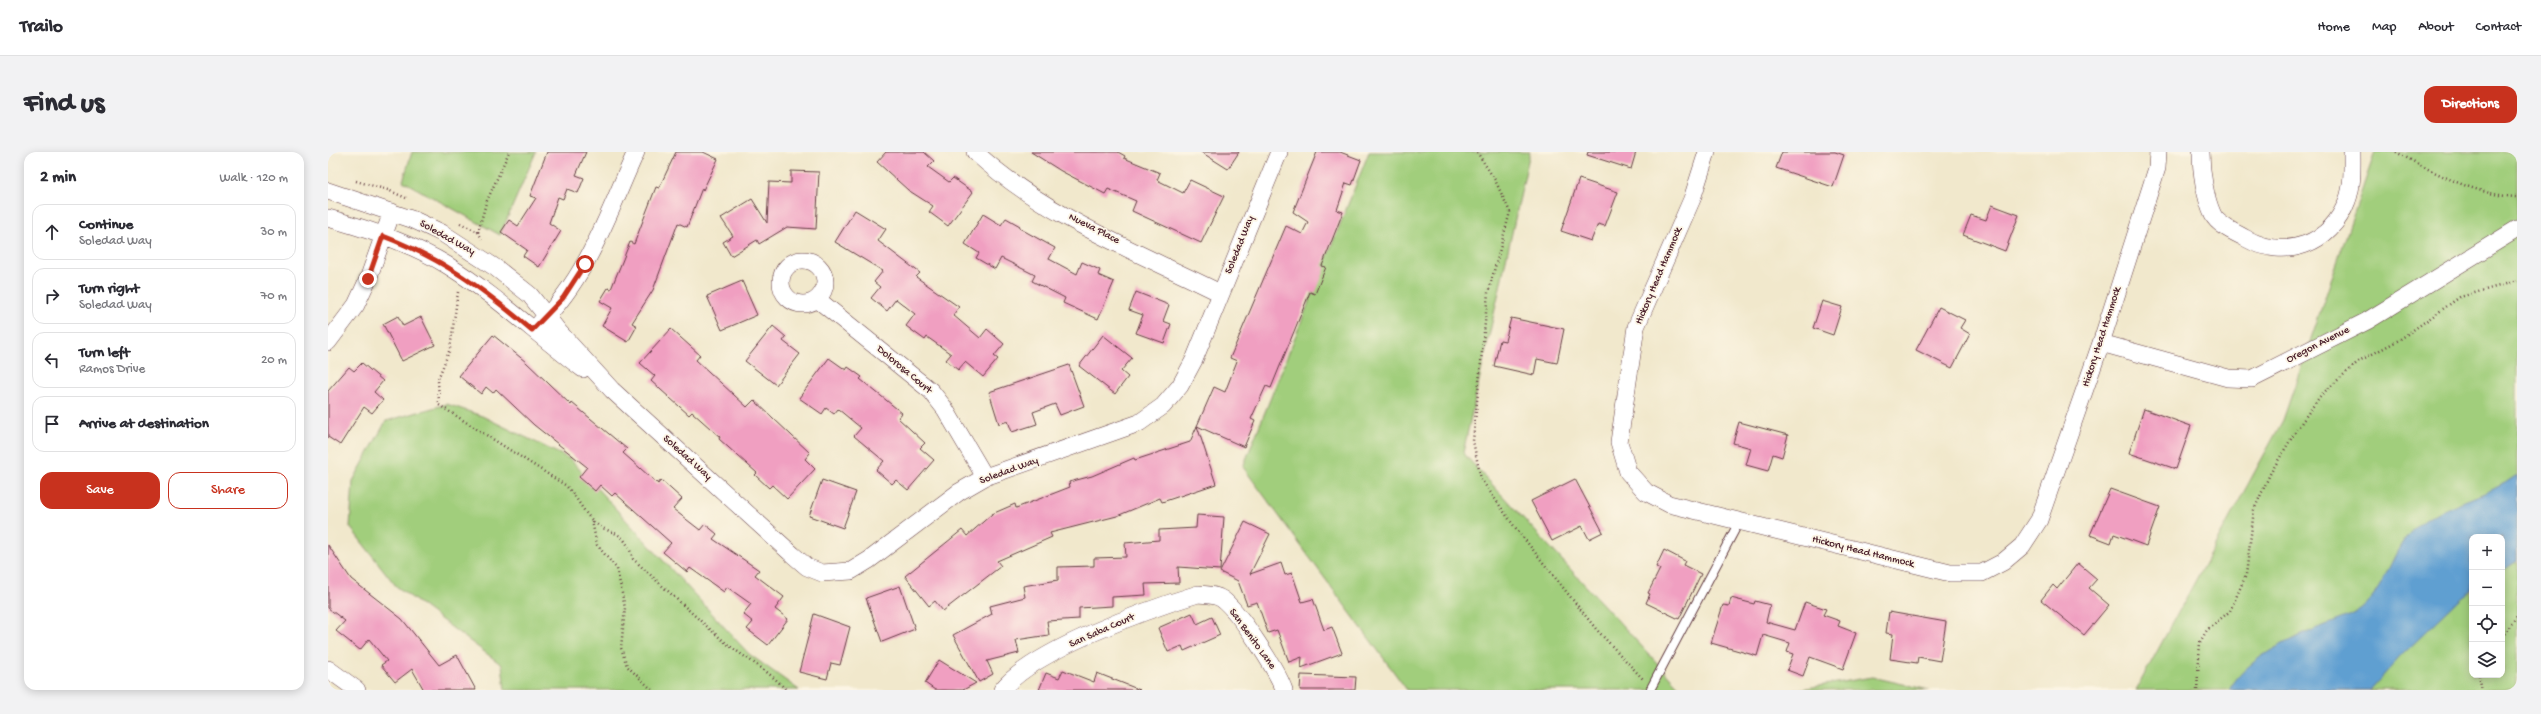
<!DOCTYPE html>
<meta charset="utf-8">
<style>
:root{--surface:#fff;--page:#f2f2f3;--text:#2b2b33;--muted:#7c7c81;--line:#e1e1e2;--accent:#c8321e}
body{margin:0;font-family:"Gochi Hand",sans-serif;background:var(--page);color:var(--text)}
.controls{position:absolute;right:12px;bottom:12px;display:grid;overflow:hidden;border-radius:8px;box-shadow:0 2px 10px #0003}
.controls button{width:36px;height:36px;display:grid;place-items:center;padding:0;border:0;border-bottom:1px solid var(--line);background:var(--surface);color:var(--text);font:20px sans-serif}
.stop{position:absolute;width:12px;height:12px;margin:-9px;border:3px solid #c8321e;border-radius:50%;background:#fff}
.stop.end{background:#c8321e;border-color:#fff;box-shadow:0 1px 4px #0008}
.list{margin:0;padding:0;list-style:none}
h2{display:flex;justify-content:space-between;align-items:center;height:52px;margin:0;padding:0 16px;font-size:17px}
h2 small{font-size:13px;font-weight:400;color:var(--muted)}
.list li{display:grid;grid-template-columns:26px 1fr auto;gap:12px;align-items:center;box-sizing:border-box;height:56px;margin:0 8px 8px;padding:0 8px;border:1px solid var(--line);border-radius:12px}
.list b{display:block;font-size:15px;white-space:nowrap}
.list p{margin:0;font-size:13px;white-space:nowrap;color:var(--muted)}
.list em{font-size:13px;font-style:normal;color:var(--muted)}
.actions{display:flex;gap:8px;padding:12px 16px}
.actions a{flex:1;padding:9px 0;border:1px solid var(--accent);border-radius:12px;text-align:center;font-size:14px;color:var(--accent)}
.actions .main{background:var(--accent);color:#fff}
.icon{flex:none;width:22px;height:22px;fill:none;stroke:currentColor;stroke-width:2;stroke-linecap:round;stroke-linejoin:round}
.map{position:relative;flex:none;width:2189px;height:538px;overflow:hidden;border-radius:12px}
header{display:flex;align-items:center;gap:24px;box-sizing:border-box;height:56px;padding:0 20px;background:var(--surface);border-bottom:1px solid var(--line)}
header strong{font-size:19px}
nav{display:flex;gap:22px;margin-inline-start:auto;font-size:14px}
.intro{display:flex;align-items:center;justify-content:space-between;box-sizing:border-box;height:96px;padding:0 24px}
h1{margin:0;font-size:28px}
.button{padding:10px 18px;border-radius:12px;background:var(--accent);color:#fff;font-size:14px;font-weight:700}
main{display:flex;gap:24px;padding:0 24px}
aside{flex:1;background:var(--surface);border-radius:12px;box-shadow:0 2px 10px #0003}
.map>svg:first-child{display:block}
</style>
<header>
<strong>Trailo</strong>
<nav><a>Home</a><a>Map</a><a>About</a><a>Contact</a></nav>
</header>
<div class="intro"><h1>Find us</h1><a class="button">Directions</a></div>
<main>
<aside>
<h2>2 min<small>Walk · 120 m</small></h2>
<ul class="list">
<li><svg class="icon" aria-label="ahead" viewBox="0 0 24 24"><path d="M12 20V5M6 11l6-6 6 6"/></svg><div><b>Continue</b><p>Soledad Way</p></div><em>30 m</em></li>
<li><svg class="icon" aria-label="right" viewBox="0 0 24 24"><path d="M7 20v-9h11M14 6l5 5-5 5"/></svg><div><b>Turn right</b><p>Soledad Way</p></div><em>70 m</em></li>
<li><svg class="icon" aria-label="left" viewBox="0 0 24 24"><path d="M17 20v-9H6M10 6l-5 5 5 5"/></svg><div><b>Turn left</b><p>Ramos Drive</p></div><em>20 m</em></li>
<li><svg class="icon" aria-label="arrive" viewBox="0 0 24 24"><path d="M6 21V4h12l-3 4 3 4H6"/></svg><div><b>Arrive at destination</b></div></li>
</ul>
<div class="actions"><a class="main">Save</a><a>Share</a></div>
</aside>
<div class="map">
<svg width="2189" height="538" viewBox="0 0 2189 538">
<rect width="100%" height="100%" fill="#fcf5e5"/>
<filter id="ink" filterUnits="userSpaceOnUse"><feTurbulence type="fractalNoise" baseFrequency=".025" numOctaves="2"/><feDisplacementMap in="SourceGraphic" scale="8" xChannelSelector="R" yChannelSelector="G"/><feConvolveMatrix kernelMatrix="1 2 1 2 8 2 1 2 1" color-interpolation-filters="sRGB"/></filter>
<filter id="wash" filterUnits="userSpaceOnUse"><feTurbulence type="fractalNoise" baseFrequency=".012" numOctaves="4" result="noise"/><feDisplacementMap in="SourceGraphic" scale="16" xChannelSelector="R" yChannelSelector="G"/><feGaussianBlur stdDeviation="0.9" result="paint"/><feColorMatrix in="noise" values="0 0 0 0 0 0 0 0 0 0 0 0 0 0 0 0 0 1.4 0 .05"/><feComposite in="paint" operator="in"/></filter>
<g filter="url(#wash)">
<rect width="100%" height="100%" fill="#f1e8cc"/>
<!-- green -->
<path fill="#a1ce7c" stroke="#767654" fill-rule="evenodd" d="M84 0H208L172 83 75 29Z
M1041 0H1202L1135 301 1354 538H1079L915 315Z
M2047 0H2189V538H1808L1955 268ZM2144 385H2174V523H2144Z
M119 252 154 264 242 307 421 502 471 538H177L174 513 68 434 22 375 25 329 58 269Z
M1544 525 1601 538H1467Z"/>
<!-- water -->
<path fill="#5e9fd1" stroke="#545f7e" d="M2189 323V409L2174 419V385H2144V438L2134 445 2073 504 2042 538H1901C1921 503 1964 487 2000 472 2009 468 2020 465 2028 460 2061 438 2061 397 2089 374 2118 350 2159 346 2189 323Z"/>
<g id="blocks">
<!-- building -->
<path fill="#f09fc1" d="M219 0H258L248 23 256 26 250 41 239 37 235 47 230 45 221 71 233 79 211 115 195 104 199 98 173 80 181 68 190 74 208 46 202 44Z
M348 0H375L390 7 375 38 374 36 359 75 350 71 325 138 304 171 309 174 300 190 274 174 284 156 272 149 280 136 283 137 302 90 306 92 328 35 331 36Z
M558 0H596L606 9 600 15 621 30 625 26 645 40 620 74 601 60 605 54 580 38 549 10Z
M703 0H790L797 4 796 6 832 21 829 28 855 41 862 28 896 44 873 91 804 59 808 49 780 37 777 42 733 19Z
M873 0H911L900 17Z
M989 0H1012L1033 8 1024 33 1018 31 1009 58 1015 60 994 114 998 115 987 142 982 140 943 236 938 234 923 267 927 269 916 295 869 274 886 235 897 240 909 209 902 206 958 74 974 82 980 70 965 60Z
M1260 0H1308L1303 17 1259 3Z
M1454 0H1507L1516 3 1505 35 1448 16Z
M463 19 491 20 488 77 459 75 431 92 429 88 403 104 395 90 405 84 393 66 424 47 439 71 441 30 463 31Z
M1251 27 1290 40 1277 74 1270 72 1263 89 1233 79Z
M1664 53 1691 63 1677 99 1635 83 1643 63 1658 68Z
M527 58 558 77 550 89 592 121 588 125 631 155 625 163 652 186 659 177 676 192 666 204 670 207 655 225 637 210 630 218 618 208 623 202 599 185 597 188 578 174 587 162 568 147 559 159 543 146 552 135 546 130 555 119 507 90Z
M655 62 673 73 678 66 692 74 691 76 727 96 721 107 749 122 754 110 772 118 770 123 786 130 770 167 735 151 737 146 704 129 707 123 673 106 667 117 648 106 651 101 637 92Z
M414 129 429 163 394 178 379 144Z
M808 140 841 153 835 169 843 172 836 191 808 181 815 163 801 158Z
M1494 149 1514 155 1505 183 1485 176Z
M1611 155 1637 168 1632 176 1642 182 1624 216 1588 198Z
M70 164 75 174 93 165 107 193 74 209 55 172Z
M1183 166 1236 177 1229 211 1209 207 1206 223 1166 214 1172 188 1177 189Z
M445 174 458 185 455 189 472 202 448 233 417 209Z
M343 177 372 203 368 208 419 255 426 248 482 301 477 307 487 317 459 347 444 333 441 336 427 323 429 321 391 287 392 285 364 260 361 263 323 229 327 224 312 211Z
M165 183 198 210 243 253 244 251 299 297 295 301 330 332 333 328 354 347 345 357 372 378 377 372 389 382 385 387 431 418 427 423 456 445 447 457 460 467 440 493 419 477 425 470 415 462 423 452 399 435 396 440 362 416 359 420 335 400 343 391 287 341 284 344 272 333 267 339 251 325 259 315 206 273 168 237 165 241 158 235 153 242 131 224Z
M775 183 804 206 793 219 800 225 787 242 751 214Z
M501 206 518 218 520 215 534 225 532 227 574 261 570 266 597 291 592 296 606 308 580 338 568 328 564 332 548 318 556 309 526 284 533 276 510 257 506 262 498 256 494 262 471 246Z
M34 211 55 229 46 240 55 248 44 261 36 255 12 293 0 285V239L21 215 26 219Z
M741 213 756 254 732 263 727 252 705 260 709 272 684 280 680 269 671 272 661 240Z
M1816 257 1863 274 1848 317 1801 301Z
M1411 270 1460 283 1454 305 1445 302 1440 319 1418 313 1423 296 1405 291Z
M869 274 888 332 834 350 832 346 789 364 722 381 724 385 669 409 673 414 615 459 607 449 601 454 577 424 634 378 639 384 664 362 687 352 688 356 742 335 741 330 764 324 806 306 807 308 862 290Z
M1247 327 1275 380 1261 387 1254 374 1224 389 1203 349Z
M494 328 528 340 515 376 481 364Z
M1782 337 1832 355 1818 394 1786 382 1783 391 1762 383Z
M869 363 896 365 892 418 850 415 851 431 817 432 818 443 784 445V454L751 456V467L719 469 721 483 688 488 691 501 659 509 665 522 651 530 625 483 664 462 662 454 697 445 695 434 730 428V415L766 414V406L798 405 797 391 831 388V378L868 376Z
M917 370 942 382 922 422 953 411 957 423 964 421 974 450 985 447 996 478 1004 475 1014 501 973 516 974 505 961 510 949 478 940 481 929 450 919 453 910 429 892 420Z
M0 393 23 427 74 467 111 513 129 503 148 538H96L84 517 67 530 53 513 59 509 41 487 32 498 8 479 17 469 0 456Z
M1336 398 1357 409 1355 413 1373 422 1351 467 1318 451 1322 442 1320 441 1332 417 1328 415Z
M1750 411 1769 427 1761 436 1781 453 1756 483 1713 448 1725 433 1729 437Z
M572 434 587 477 554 490 538 446Z
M1403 446 1426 452 1427 449 1442 453 1438 470 1467 478 1477 450 1498 457 1495 463 1512 469 1510 474 1528 481 1515 517 1482 505 1475 524 1459 518 1465 502 1459 500 1462 491 1435 483 1429 504 1383 491 1395 453 1401 454Z
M1561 460 1618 470 1612 509 1590 505 1589 511 1562 507 1565 482 1558 481Z
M864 461 869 472 884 465 892 483 856 499 854 494 840 500 830 476Z
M486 462 522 475 512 513 503 511 499 527 471 520Z
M611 508 648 531 635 538H607L597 531Z
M735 518 766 530 769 521 812 538H711L718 521 731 526Z
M973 523 1028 525 1027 538H972Z"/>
</g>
</g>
<g filter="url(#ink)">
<use href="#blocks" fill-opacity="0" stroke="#633d43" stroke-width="1"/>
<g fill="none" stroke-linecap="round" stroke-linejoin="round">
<defs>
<path id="lane" d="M1323 536 1411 370"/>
<path id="street" d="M647 0C716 64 810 100 892 141
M1379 0 1364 47 1308 175 1291 290 1300 320 1318 340 1341 352 1622 421H1654L1675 410 1694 394 1711 368 1773 191 1829 16 1830 0
M1873 0C1873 19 1877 46 1885 63 1890 73 1908 81 1917 86 1958 109 2003 92 2019 49 2025 34 2024 16 2024 0
M0 39 86 68 114 81 168 116 202 143 231 180 284 238 465 403 479 415 494 421 523 419 541 408 631 340 657 325 811 271 835 254 852 234 866 208 951 0
M0 66C40 77 83 91 119 113 168 143 209 183 255 217
M453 130a22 22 0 1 1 44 0a22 22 0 1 1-44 0Z
M489 147 603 239 617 257 657 325
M212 171C260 125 281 59 308 0
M0 190 28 153 40 127 64 60
M1773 191 1900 226 1924 227 2039 169 2189 77
M0 517 29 538
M674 538C705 498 821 457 870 442 878 443 887 442 894 447 911 459 949 518 956 538"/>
</defs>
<!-- lane casing -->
<use href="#lane" stroke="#633d43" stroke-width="10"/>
<!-- street casing -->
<use href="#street" stroke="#633d43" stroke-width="18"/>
<!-- path -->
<path stroke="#633d43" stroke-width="2.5" stroke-dasharray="1 3" stroke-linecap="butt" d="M1149 0 1167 28 1182 60 1160 141 1153 210 1145 289 1153 327 1186 374 1268 477 1315 527
M2068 0C2105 20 2147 43 2189 45
M28 29 60 38 78 46
M132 71 150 80 154 87
M150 80 158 51 181 0
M130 140 122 197 110 227 111 253 237 333C249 344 253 357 264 368 282 386 295 373 305 407 336 435 366 464 398 491 418 507 442 519 458 538
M264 369 269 393 289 417 297 456 293 496 299 514 324 538
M2174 485 2189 464
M2151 523 2154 538
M1869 538 1872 490 1879 478 1902 459 1918 423 1926 358 1942 322 1969 277 1993 243 2031 209 2071 188 2132 145 2189 129"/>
<!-- lane -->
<use href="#lane" stroke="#fff" stroke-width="8"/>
<!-- street -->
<use href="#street" stroke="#fff" stroke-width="17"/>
</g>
</g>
<g fill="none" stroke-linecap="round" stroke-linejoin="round" filter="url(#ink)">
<!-- route -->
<path stroke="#c8321e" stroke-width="5" d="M40 127 55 84C116 107 155 137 204 178L235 146 257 112"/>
</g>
<g text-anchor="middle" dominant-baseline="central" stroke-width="3.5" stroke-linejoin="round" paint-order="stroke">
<!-- street labels -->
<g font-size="11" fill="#4a1f2b" stroke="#fcf5e5">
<text transform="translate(766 77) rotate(27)">Nueva Place</text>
<text transform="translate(119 86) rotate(29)">Soledad Way</text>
<text transform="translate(912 93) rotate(-68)">Soledad Way</text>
<text transform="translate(1331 124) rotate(-67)">Hickory Head Hammock</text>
<text transform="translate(1774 185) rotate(-72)">Hickory Head Hammock</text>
<text transform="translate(1990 193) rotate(-27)">Oregon Avenue</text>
<text transform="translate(576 218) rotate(40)">Dolorosa Court</text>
<text transform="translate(359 306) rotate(42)">Soledad Way</text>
<text transform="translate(681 319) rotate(-20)">Soledad Way</text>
<text transform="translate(1535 400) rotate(14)">Hickory Head Hammock</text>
<text transform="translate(774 479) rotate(-24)">San Saba Court</text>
<text transform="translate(924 487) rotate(54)">San Benito Lane</text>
</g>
</g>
</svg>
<div class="controls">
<button>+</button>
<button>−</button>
<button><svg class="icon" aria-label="locate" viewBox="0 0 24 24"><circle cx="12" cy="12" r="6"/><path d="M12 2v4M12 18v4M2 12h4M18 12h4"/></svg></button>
<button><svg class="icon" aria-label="layers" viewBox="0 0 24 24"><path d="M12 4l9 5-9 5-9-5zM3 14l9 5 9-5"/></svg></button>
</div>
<div class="stop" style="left:257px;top:112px"></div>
<div class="stop end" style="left:40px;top:127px"></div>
</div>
</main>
